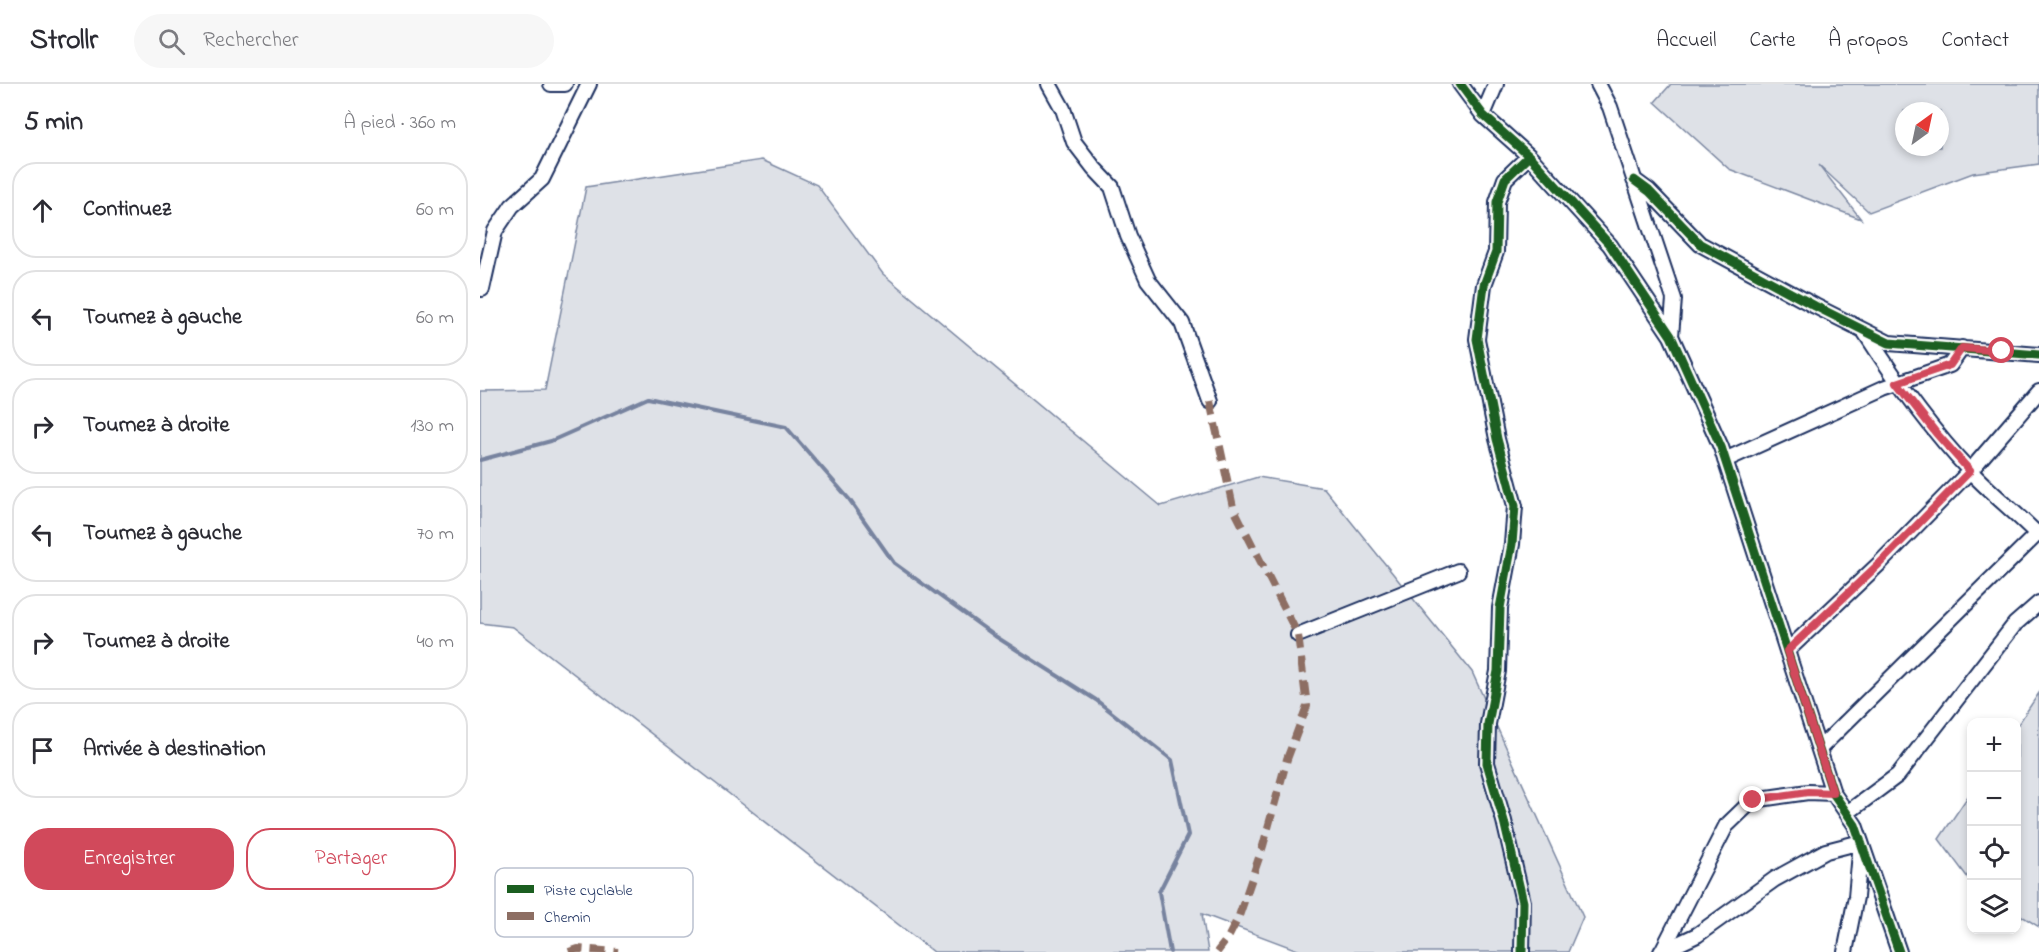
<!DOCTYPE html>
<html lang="fr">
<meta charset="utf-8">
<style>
:root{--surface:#fff;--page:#f7f7f7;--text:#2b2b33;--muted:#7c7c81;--line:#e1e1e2;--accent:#d1495b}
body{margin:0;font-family:"Indie Flower",sans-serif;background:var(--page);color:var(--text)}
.controls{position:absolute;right:18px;bottom:18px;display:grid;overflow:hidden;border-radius:12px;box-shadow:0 3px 9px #0003}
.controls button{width:54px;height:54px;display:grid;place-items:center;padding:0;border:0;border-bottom:2px solid var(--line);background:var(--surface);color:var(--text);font:30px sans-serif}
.compass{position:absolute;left:1415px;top:18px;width:54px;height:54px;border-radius:50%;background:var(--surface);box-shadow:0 3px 9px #0003;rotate:33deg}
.stop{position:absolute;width:18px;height:18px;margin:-14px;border:4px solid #d1495b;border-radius:50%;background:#fff}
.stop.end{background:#d1495b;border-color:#fff;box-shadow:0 2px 6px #0008}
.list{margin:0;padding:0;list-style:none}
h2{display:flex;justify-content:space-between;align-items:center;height:78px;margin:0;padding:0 24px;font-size:26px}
h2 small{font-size:20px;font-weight:400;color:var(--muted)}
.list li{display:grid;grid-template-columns:39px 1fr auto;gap:18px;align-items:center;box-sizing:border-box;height:96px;margin:0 12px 12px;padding:0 12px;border:2px solid var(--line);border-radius:24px}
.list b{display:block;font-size:22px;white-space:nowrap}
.list em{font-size:20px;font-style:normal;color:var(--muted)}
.actions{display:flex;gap:12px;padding:18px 24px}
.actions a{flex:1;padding:14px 0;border:2px solid var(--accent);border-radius:24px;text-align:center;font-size:21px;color:var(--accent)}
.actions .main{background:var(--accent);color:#fff}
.icon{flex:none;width:33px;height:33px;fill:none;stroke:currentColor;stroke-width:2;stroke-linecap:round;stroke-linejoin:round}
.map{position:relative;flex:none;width:1559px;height:868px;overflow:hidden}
header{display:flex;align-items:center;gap:36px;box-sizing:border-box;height:84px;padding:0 30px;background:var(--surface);border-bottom:2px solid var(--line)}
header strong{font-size:28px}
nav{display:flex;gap:33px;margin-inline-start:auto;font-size:21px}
.search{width:420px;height:54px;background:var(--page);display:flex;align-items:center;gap:15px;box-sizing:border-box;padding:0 21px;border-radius:33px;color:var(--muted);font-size:22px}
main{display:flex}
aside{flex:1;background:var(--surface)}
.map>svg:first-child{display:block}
</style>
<header>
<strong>Strollr</strong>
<div class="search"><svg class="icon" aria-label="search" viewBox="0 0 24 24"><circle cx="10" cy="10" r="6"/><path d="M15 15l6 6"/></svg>Rechercher</div>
<nav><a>Accueil</a><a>Carte</a><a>À propos</a><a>Contact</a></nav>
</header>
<main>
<aside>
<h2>5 min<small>À pied · 360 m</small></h2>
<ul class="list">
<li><svg class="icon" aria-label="ahead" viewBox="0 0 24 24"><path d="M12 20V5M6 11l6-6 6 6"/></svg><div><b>Continuez</b></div><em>60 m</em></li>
<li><svg class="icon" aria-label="left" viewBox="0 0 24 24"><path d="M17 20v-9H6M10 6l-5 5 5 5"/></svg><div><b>Tournez à gauche</b></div><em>60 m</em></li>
<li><svg class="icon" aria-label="right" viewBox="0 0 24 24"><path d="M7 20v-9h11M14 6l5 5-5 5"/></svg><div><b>Tournez à droite</b></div><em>130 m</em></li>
<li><svg class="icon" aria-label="left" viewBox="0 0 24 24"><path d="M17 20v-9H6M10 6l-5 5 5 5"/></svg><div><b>Tournez à gauche</b></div><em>70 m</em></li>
<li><svg class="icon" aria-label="right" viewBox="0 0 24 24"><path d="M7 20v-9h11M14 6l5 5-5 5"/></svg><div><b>Tournez à droite</b></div><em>40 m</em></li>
<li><svg class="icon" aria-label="arrive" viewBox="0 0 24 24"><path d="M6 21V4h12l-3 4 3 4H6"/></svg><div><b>Arrivée à destination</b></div></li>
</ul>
<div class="actions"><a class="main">Enregistrer</a><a>Partager</a></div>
</aside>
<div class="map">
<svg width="1559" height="868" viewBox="0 0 1559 868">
<rect width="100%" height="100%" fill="#fff"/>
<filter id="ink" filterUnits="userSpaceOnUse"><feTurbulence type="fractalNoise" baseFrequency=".0167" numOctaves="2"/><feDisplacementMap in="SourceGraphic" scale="12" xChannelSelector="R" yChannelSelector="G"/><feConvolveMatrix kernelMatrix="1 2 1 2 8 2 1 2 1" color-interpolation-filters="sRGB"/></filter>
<g filter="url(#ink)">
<!-- green -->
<path fill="#dee1e7" stroke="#7c88a2" stroke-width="1.5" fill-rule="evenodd" d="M1191 0H1559V80L1493 89 1389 128 1339 81 1381 135 1249 85 1175 18ZM1424 27H1460V63H1424Z
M282 76 337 101 403 190 681 422 778 393 844 404 992 588 1103 833 1088 868H823L722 830 728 868H454L33 543 0 539V307L65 306 106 103Z
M1559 609V843L1537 829V642Z
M1491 708V798L1459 755Z"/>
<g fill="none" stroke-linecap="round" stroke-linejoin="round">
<!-- stream -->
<path stroke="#77839f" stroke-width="4" d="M0 376 71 357 168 314 306 343 369 415 414 479 515 552 616 616 692 676 708 751 679 808 690 868"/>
<defs>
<path id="minor" d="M71 0H85
M569 0 583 25 594 58 614 84 632 103 648 152 668 196 702 239 730 317
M980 0 1003 31 1049 72 1130 161 1191 252 1241 363 1353 709 1375 741 1419 868
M1118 0 1130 23 1194 215 1191 252
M1003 31 1016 0
M1154 96 1169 107 1220 160 1335 222 1409 259 1559 271
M2 205 15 147 32 122 62 95 109 0
M1384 247C1416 297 1449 344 1490 387 1511 409 1535 428 1557 450
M1245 376 1404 304 1470 281 1482 264
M818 551 978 487
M1307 567 1399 480 1490 387 1559 307
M1339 665 1559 448
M1367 729 1418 691 1535 540 1559 519
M1182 867 1246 742 1273 716 1328 708 1353 709
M1042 868 1043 818 1024 737 1007 679 1008 640 1018 587 1020 524 1032 460 1035 422 1017 355 997 255 1004 201 1016 168 1017 118 1025 95 1049 72
M1181 868 1217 851 1295 795 1346 767 1381 758 1376 813 1365 868"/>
</defs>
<!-- minor casing -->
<use href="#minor" stroke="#1b2f5e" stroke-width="18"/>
<!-- minor -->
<use href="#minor" stroke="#fff" stroke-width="14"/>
<!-- quiet -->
<path stroke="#8d6e63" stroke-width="8" stroke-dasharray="15 8" stroke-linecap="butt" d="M730 317 753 423 818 551 827 622 807 675 783 762 759 832 748 854 737 868
M89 868 98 865 138 868"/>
<defs>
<path id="cycleway" d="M980 0 1003 31 1049 72 1130 161 1191 252 1241 363 1353 709 1375 741 1419 868
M1154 96 1169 107 1220 160 1335 222 1409 259 1559 271
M1042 868 1043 818 1024 737 1007 679 1008 640 1018 587 1020 524 1032 460 1035 422 1017 355 997 255 1004 201 1016 168 1017 118 1025 95 1049 72"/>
</defs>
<!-- cycleway casing -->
<use href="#cycleway" stroke="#fff" stroke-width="13"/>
<!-- cycleway -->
<use href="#cycleway" stroke="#1b5e20" stroke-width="9"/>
</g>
</g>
<g fill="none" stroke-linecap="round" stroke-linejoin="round" filter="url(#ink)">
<!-- route -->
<path stroke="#d1495b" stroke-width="8" d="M1273 716 1328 708 1353 709 1307 567 1399 480 1490 387 1456 349 1417 299 1470 281 1482 264 1522 267"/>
</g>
<!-- legend -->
<rect x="15" y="784" width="198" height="69" rx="9" fill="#fff" stroke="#bbc1cf" stroke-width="1.5"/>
<rect x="27" y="801" width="27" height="8" fill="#1b5e20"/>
<rect x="27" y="828" width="27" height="8" fill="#8d6e63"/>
<g font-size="16" fill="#1b2f5e">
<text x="64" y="811">Piste cyclable</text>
<text x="64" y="838">Chemin</text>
</g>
</svg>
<div class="controls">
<button>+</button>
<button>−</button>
<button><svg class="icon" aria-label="locate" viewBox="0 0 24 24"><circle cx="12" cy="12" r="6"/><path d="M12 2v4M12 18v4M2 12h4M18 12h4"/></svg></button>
<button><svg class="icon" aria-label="layers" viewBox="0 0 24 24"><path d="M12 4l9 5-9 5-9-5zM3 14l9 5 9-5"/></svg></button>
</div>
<svg class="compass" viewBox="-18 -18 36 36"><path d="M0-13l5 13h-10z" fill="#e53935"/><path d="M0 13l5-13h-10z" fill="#7c7c81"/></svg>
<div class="stop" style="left:1522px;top:267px"></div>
<div class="stop end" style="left:1273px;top:716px"></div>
</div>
</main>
